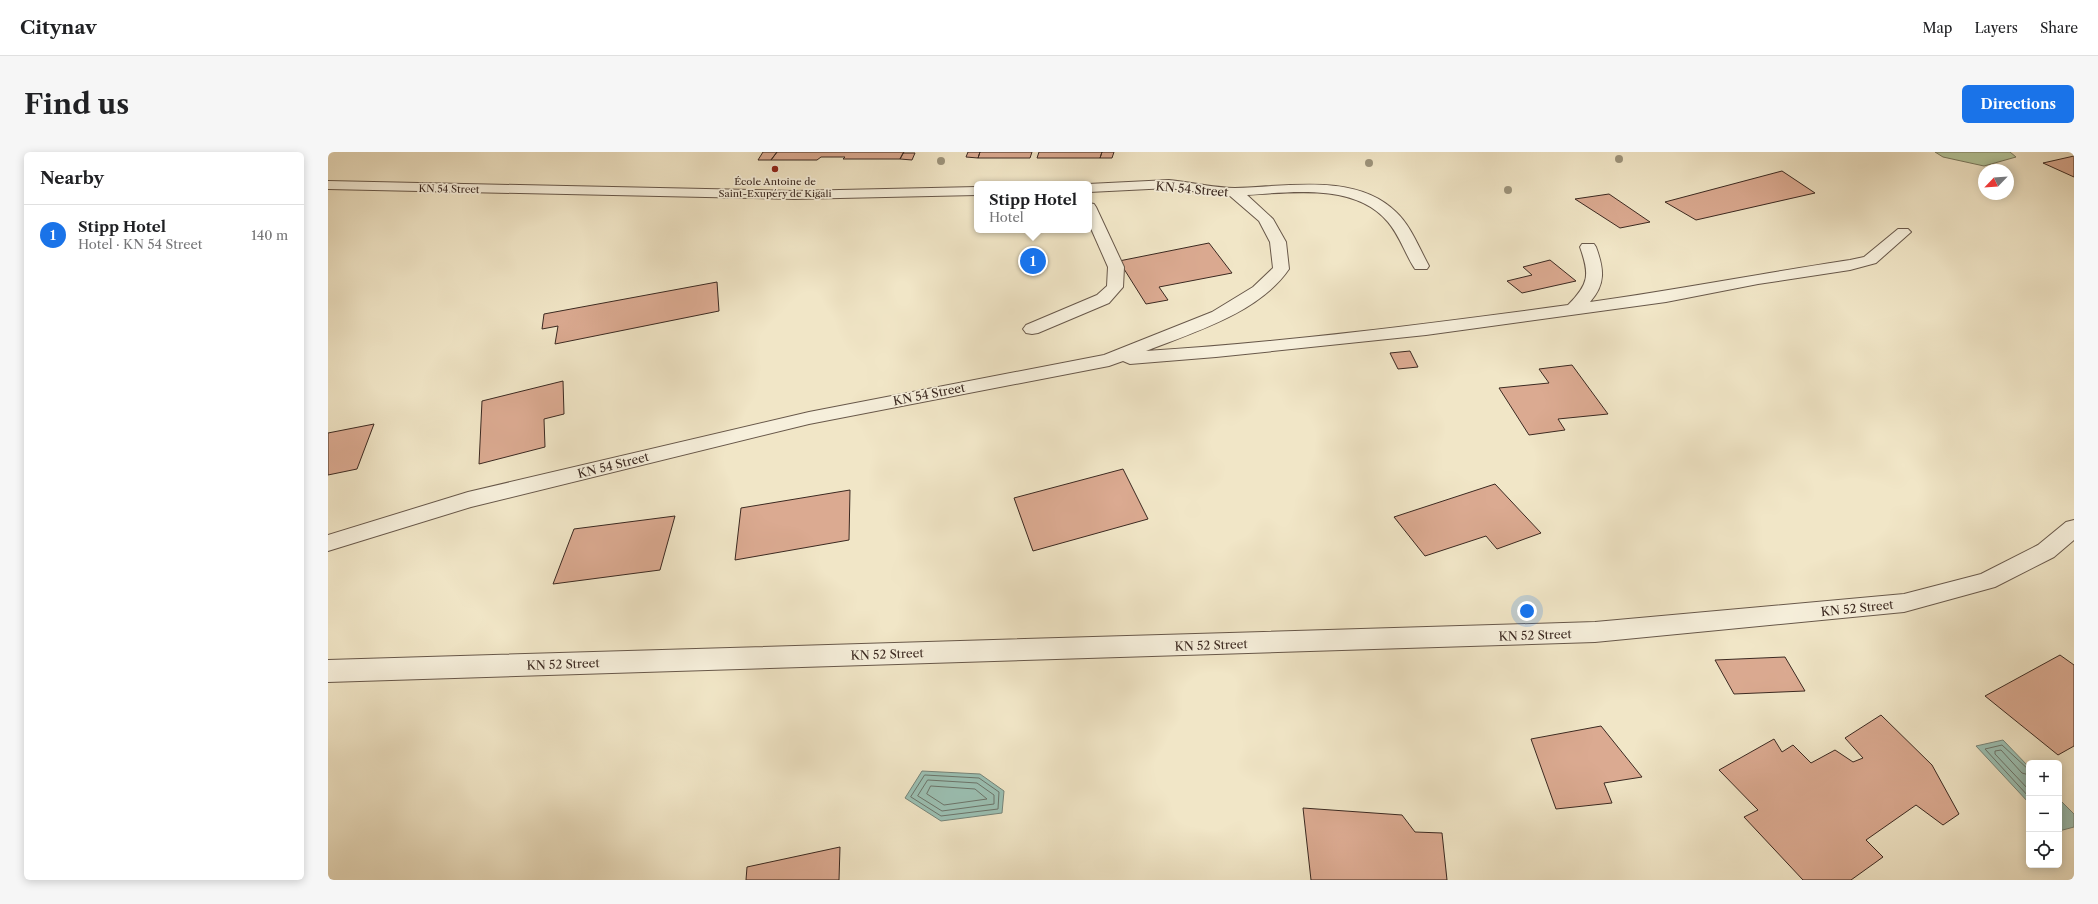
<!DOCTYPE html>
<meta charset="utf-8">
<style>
:root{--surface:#fff;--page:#f6f6f6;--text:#202124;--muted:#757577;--line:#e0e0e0;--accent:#1a73e8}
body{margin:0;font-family:"Libre Caslon Text",serif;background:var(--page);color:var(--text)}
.controls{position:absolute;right:12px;bottom:12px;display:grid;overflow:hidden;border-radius:6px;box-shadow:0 2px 10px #0003}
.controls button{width:36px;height:36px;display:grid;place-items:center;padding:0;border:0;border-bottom:1px solid var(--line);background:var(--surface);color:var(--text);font:20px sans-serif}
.compass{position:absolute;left:1650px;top:12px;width:36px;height:36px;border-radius:50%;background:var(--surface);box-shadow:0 2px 10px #0003;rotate:245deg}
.you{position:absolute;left:1199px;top:459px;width:14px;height:14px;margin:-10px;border:3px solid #fff;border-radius:50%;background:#1a73e8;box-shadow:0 0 0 6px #1a73e833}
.badge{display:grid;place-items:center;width:26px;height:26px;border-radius:50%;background:var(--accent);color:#fff;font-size:13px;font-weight:700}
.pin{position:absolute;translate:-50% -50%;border:2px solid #fff;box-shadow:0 1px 4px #0006}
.popup{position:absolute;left:646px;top:29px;width:118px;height:52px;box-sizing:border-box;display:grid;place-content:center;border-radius:6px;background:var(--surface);filter:drop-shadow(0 1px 3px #0005);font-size:13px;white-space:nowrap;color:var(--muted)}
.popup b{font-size:15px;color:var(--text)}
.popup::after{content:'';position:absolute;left:50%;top:100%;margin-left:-8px;border:8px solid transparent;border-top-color:var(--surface)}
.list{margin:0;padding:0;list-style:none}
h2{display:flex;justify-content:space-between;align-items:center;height:52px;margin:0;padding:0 16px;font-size:17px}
h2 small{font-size:13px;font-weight:400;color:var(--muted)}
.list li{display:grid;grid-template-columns:26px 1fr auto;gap:12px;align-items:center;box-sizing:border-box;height:60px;padding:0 16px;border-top:1px solid var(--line)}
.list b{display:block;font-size:15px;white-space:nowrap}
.list p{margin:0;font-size:13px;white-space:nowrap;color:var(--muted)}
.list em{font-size:13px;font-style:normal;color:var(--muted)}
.icon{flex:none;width:22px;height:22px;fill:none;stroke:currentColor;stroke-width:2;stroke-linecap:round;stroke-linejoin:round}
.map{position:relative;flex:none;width:1746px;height:728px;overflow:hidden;border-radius:6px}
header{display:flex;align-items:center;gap:24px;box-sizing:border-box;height:56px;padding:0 20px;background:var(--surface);border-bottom:1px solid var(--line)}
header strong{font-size:19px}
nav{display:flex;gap:22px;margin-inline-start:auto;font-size:14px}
.intro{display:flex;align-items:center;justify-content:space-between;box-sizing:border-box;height:96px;padding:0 24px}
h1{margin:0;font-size:28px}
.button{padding:10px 18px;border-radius:6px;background:var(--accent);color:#fff;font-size:14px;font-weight:700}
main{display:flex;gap:24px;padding:0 24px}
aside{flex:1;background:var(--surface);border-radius:6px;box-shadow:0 2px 10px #0003}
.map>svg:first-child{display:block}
</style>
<header>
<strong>Citynav</strong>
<nav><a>Map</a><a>Layers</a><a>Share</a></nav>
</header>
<div class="intro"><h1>Find us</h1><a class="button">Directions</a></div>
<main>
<aside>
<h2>Nearby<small></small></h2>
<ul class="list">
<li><span class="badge">1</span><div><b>Stipp Hotel</b><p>Hotel · KN 54 Street</p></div><em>140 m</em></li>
</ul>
</aside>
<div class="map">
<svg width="1746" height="728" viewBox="0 0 1746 728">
<rect width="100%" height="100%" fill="#f1e6c7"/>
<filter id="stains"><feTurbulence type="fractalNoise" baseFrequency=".005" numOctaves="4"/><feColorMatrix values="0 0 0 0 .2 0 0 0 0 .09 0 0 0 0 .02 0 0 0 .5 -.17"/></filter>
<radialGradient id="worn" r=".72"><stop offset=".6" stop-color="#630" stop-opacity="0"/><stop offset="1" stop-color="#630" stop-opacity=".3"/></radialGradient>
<!-- green -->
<path fill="#b4c69a" stroke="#78785e" d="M1607 0H1682L1688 5 1656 14 1615 5Z"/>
<!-- water -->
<path fill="#9bc0b3" stroke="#758479" d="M1675 588 1701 615V651L1648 594Z
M594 619 652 622 676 639 674 661 613 669 577 646Z
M1731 647 1746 662V675L1731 679Z"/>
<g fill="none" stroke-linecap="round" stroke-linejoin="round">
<!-- shore -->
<path stroke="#6b746a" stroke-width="1" d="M1701 618 1674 593 1657 597 1701 645
M597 623 651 626 671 640 670 657 613 664 583 645Z
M1701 623 1694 621 1673 598 1667 599V602L1701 638
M600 628 649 631 666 643V652L614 659 590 644Z
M603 634 647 637 659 647 616 653 599 642Z"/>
</g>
<!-- building -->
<path fill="#dbaa91" stroke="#3b2921" d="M435 0H449L443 8H430Z
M449 0H576L572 7H515L517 5H493L489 8H443Z
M640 0H652L650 6 638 5Z
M652 0H704L702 6H650Z
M711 0H774L772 6H709Z
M774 0H786L784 6H772Z
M575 1H587L584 8 572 7Z
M1746 4V25L1715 11Z
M1454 19 1487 41 1368 68 1337 50Z
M1281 42 1322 70 1292 76 1247 47Z
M881 91 904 121 831 135 840 148 818 152 791 109Z
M1222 108 1248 129 1194 141 1179 129 1204 123 1195 115Z
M389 130 391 159 227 192 230 174 214 177 216 162Z
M1082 199 1090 215 1070 217 1062 201Z
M1244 213 1280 262 1230 267 1237 278 1201 283 1171 236 1221 231 1211 217Z
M235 229 236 262 216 267 217 295 151 312 154 249Z
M46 272 29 317 0 323V281Z
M795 317 820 367 705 399 686 346Z
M1167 332 1213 381 1169 397 1158 384 1097 404 1066 365Z
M522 338 521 388 407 408 413 356Z
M347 364 332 418 225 432 246 377Z
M1732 503 1746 513V594L1730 603 1657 544Z
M1457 505 1477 539 1406 542 1387 508Z
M1553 563 1604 613 1631 662 1615 673 1588 653 1538 688 1555 705 1523 728H1475L1416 665 1430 658 1391 618 1446 587 1454 600 1465 593 1483 611 1507 598 1525 610 1535 606 1517 586Z
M1273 574 1314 625 1276 631 1284 651 1228 657 1203 587Z
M975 656 1074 663 1087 680 1114 681 1119 728H983Z
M512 695 511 728H418L419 715Z"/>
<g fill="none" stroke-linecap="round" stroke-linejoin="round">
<defs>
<path id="service" d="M761 51 766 52 768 55 796 115 795 135 781 151 710 181 704 182 698 181 695 177 698 173 769 143 779 134 780 115 761 72Z"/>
<path id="minor" d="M841 28C862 30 886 36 907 36 957 35 1028 20 1068 60 1083 74 1091 96 1101 114L1099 117H1087C1077 102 1072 84 1060 70 1028 31 963 40 919 43L945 67 958 90 961 117C931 161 866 180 818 199 959 190 1100 172 1240 153 1261 132 1262 123 1252 95L1254 92H1266L1268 95C1276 117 1278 132 1262 150 1349 138 1435 121 1522 108L1536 105 1570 77H1580L1583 80 1548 111 1522 118 1430 132 1338 150 1098 183 888 205 802 212 795 209 781 214 481 272 143 355 0 399V383L140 340 481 260 776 203 884 160 925 135 945 116 942 90 931 69 902 44 841 36 761 40 760 32Z
M0 29 466 39 649 35V43L466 47 0 37Z
M1746 368V388L1726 405 1667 435 1576 460 1267 490 0 530V508L1267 470 1576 442 1653 422 1710 393 1738 370Z"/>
</defs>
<!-- service casing -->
<use href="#service" stroke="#68584a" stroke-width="2"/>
<!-- minor casing -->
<use href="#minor" stroke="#68584a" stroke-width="2"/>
<!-- service -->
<use href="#service" fill="#f6efdb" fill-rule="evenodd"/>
<!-- minor -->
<use href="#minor" fill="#f6efdb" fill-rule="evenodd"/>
</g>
<!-- trees -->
<g fill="#9d947c">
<circle cx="1291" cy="7" r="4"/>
<circle cx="613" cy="9" r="4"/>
<circle cx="1041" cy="11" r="4"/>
<circle cx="1180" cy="38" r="4"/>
</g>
<!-- markers -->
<circle fill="#8f2418" stroke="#f6efdb" stroke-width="1.5" cx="447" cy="17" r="4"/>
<g text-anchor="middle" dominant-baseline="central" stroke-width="3.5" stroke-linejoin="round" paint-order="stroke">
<!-- far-poi labels -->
<g font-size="10" fill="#3b2921" stroke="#f6efdb">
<text x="447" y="29">École Antoine de<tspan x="447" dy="12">Saint-Exupéry de Kigali</tspan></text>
</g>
<!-- far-street labels -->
<g font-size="10" fill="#3b2921" stroke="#f6efdb">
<text transform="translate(121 37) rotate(1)">KN 54 Street</text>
</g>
<!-- street labels -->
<g font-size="12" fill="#3b2921" stroke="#f6efdb">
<text transform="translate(864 37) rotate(5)">KN 54 Street</text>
<text transform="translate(601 242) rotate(-11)">KN 54 Street</text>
<text transform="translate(285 313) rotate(-14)">KN 54 Street</text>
<text transform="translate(1529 456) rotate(-6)">KN 52 Street</text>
<text transform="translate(1207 483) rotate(-2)">KN 52 Street</text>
<text transform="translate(883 493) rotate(-2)">KN 52 Street</text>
<text transform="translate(559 502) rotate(-2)">KN 52 Street</text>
<text transform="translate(235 512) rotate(-2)">KN 52 Street</text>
</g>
</g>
<rect width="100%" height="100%" filter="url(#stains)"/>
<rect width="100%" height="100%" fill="url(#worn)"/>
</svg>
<div class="controls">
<button>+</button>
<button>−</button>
<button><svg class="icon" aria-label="locate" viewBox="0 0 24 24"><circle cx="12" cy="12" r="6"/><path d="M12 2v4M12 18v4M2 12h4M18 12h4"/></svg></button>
</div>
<svg class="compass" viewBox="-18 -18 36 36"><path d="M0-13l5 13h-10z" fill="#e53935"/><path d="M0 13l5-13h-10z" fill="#757577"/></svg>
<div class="you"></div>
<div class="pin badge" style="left:705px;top:109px">1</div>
<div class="popup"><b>Stipp Hotel</b>Hotel</div>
</div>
</main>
